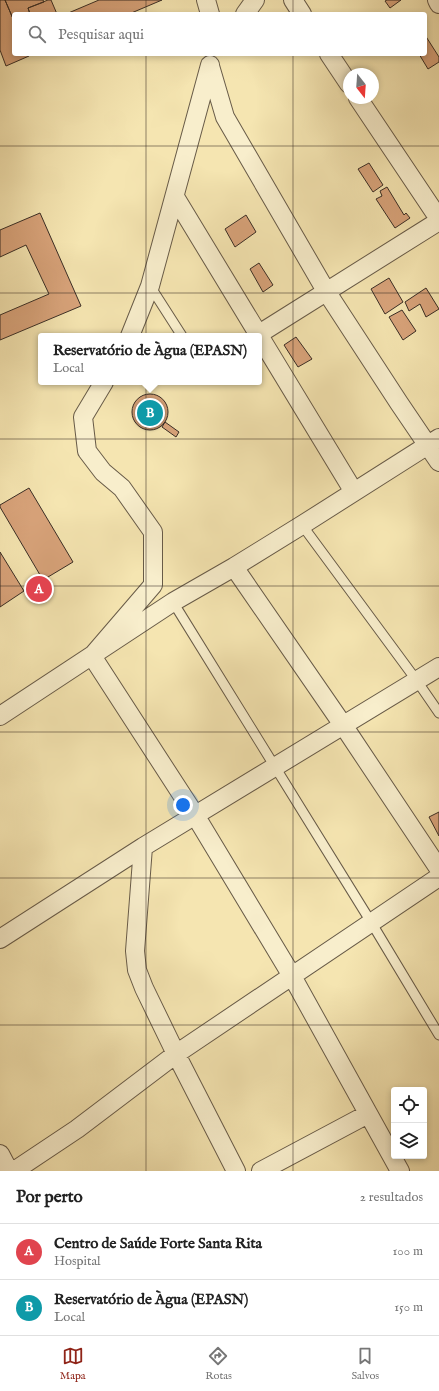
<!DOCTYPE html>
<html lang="pt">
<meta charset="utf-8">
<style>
:root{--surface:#fff;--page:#f2f2f2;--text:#222;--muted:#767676;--line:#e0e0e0;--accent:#8f2418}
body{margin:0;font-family:"IM FELL English",serif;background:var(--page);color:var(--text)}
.controls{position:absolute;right:12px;bottom:12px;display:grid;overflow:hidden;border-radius:4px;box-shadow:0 2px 6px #0003}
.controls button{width:36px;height:36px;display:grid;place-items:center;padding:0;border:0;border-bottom:1px solid var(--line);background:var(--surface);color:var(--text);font:20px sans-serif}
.compass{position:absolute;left:343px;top:68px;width:36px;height:36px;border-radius:50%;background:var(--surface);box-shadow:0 2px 6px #0003;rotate:163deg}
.you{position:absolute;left:183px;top:805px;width:14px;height:14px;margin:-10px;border:3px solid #fff;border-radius:50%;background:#1a73e8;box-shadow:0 0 0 6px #1a73e833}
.badge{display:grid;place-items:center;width:26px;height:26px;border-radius:50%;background:var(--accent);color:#fff;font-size:13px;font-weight:700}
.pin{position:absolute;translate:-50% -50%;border:2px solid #fff;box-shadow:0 1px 4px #0006}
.popup{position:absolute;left:38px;top:333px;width:224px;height:52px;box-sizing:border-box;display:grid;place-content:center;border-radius:4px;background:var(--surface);filter:drop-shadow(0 1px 3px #0005);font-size:13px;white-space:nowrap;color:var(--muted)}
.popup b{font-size:15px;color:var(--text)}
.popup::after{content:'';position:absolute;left:50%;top:100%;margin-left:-8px;border:8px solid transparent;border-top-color:var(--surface)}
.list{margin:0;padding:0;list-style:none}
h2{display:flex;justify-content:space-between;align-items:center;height:52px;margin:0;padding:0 16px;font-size:17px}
h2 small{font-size:13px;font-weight:400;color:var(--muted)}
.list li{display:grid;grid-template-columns:26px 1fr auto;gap:12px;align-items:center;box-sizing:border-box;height:56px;padding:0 16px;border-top:1px solid var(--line)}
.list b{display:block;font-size:15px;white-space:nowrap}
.list p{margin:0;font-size:13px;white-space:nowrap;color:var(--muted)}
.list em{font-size:13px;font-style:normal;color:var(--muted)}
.icon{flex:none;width:22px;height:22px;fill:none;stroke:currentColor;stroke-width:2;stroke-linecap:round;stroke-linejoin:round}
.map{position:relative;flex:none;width:439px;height:1171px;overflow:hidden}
.search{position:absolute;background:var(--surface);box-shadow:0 2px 6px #0003;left:12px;right:12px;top:12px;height:44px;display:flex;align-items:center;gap:10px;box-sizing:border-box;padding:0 14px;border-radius:4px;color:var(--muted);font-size:15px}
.sheet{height:164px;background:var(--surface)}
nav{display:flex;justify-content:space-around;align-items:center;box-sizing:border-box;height:56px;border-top:1px solid var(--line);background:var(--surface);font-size:11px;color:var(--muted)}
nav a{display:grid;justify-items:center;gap:2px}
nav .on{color:var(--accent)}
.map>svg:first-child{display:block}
</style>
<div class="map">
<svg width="439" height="1171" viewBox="0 0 439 1171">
<rect width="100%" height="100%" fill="#f5e5b1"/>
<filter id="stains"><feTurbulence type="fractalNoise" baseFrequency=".005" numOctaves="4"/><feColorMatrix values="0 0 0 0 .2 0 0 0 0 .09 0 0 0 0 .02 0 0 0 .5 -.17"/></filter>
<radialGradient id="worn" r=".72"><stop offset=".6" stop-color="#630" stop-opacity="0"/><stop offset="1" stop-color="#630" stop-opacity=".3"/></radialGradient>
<!-- building -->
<path fill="#d8a37a" stroke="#392d25" d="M0 0H5L14 21V54H28L29 56 6 66 0 50Z
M5 0H43L44 2 28 8 30 14H14V21Z
M48 0H51L57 14H30L28 8Z
M99 0H162L129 14H66Z
M387 0H401L390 8 385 1Z
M425 35 439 57V62L428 69 419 54H425Z
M369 163 383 185 373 192 358 169Z
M387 187 404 215 406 213 410 218 395 228 376 199 382 196 380 191Z
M40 213 81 306 0 340V315L49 294 26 245 0 257V230Z
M246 215 256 232 235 247 225 229Z
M259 263 273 285 263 292 250 269Z
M389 278 403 302 385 314 371 289Z
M426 288 439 309 426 317 420 304 409 311 405 302Z
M402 310 416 331 403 340 389 317Z
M296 337 312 359 298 367 284 345Z
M132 412a18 18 0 1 1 36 0a18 18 0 1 1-36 0Z
M165 422 179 432 176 437 162 427Z
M29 488 73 562 43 580 0 507V505Z
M0 552 24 591 0 607Z
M439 812V836L429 817Z"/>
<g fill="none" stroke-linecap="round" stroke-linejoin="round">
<defs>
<path id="service" d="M150 286 182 336
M302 525 417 681 439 713
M173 602 371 922 439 1035"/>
<path id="minor" d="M206 0 210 14
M293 0 302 14
M437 0 439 4
M245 14 255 0
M329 54 349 84
M210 66 225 117 326 291 399 403 439 462
M358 98 439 219
M175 197 354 492
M259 334 439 221
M130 336 150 286 210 65
M104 382 83 417 87 451 103 472 122 488 153 532V585L92 656 195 815 292 976 400 1171
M234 567 343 725 439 869
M0 716 173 602 234 567 302 525 439 438
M143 847 135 951 137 970 144 988 176 1054 236 1171
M0 939 143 847 439 667
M0 1154 9 1171
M14 1171 77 1129 176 1054 439 877
M261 1171 368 1114"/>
</defs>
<!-- service casing -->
<use href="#service" stroke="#685b48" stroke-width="11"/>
<!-- minor casing -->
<use href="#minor" stroke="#685b48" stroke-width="20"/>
<!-- service -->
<use href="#service" stroke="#f8eecc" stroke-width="9"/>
<!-- minor -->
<use href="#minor" stroke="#f8eecc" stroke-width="18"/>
</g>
<!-- grid -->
<path fill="none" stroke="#392d25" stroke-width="1" stroke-opacity="0.55" d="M146 0V14M293 0V14M146 54V1171M293 54V1171M0 146H439M0 293H439M0 439H439M0 586H439M0 732H439M0 878H439M0 1025H439"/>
<rect width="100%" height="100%" filter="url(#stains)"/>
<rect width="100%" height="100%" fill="url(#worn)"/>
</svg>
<div class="controls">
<button><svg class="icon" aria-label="locate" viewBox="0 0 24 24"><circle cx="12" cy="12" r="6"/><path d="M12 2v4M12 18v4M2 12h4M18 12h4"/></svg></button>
<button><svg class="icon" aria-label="layers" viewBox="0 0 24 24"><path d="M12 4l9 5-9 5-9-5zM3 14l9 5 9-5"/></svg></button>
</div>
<svg class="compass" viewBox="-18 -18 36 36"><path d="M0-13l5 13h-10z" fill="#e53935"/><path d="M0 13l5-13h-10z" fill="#767676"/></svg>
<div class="you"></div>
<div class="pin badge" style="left:39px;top:589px;background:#e0444e">A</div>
<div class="pin badge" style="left:150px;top:413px;background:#0f9aa8">B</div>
<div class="popup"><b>Reservatório de Àgua (EPASN)</b>Local</div>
<div class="search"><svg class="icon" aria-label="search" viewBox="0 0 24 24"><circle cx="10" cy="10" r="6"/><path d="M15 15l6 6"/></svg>Pesquisar aqui</div>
</div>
<section class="sheet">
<h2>Por perto<small>2 resultados</small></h2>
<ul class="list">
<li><span class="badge" style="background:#e0444e">A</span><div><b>Centro de Saúde Forte Santa Rita</b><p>Hospital</p></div><em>100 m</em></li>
<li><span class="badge" style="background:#0f9aa8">B</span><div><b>Reservatório de Àgua (EPASN)</b><p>Local</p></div><em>150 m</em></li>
</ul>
</section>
<nav>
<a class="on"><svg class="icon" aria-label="map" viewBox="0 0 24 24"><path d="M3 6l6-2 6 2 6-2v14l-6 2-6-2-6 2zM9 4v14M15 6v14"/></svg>Mapa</a>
<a><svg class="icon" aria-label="directions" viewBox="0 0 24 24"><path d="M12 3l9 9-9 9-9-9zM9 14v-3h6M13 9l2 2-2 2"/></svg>Rotas</a>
<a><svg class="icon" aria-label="saved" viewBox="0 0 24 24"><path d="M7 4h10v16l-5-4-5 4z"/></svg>Salvos</a>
</nav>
